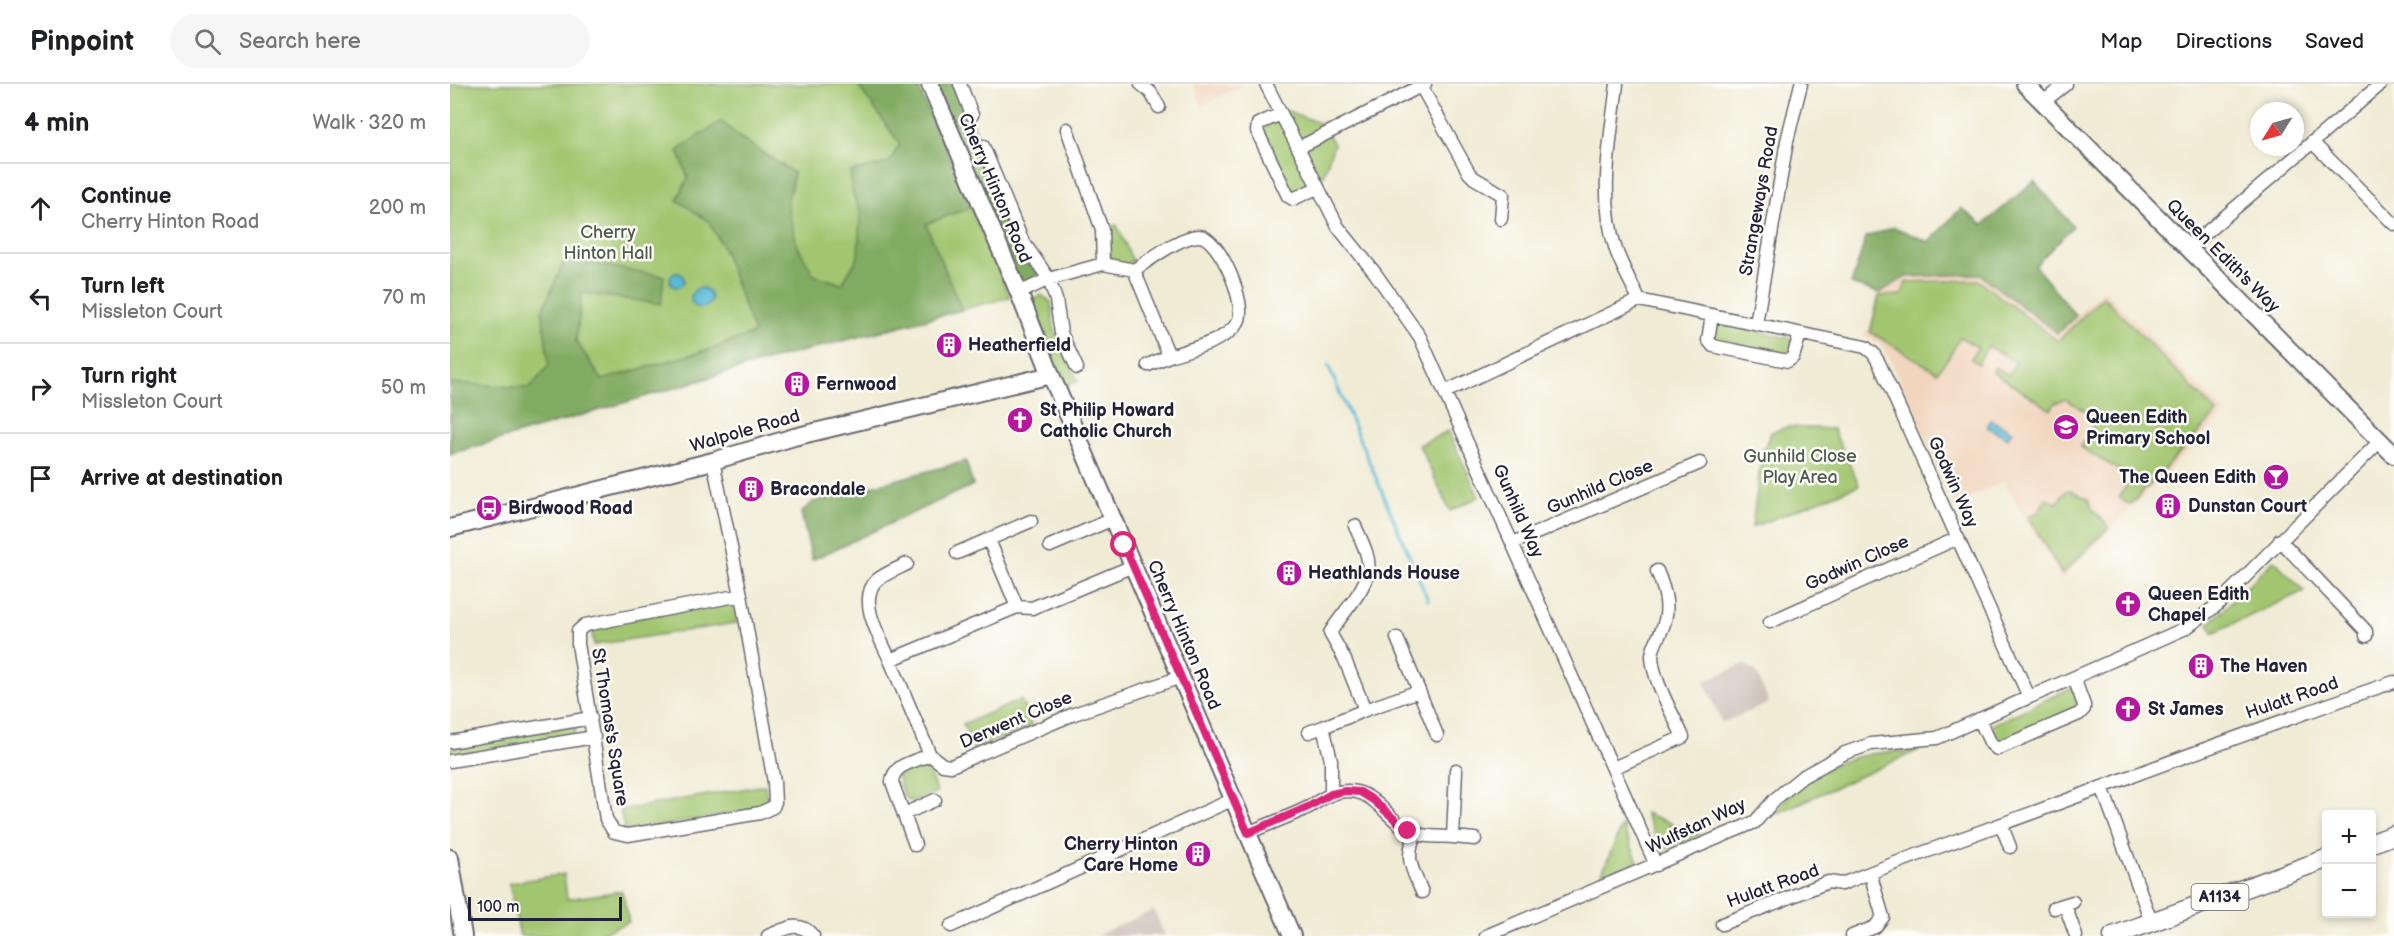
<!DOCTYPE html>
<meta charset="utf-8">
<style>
:root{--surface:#fff;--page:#f6f6f6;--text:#202124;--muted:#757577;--line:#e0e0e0}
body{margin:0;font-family:"Balsamiq Sans",sans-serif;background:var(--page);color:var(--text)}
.controls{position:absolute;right:18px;bottom:18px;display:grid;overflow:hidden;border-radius:6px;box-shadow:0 3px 9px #0003}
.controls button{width:54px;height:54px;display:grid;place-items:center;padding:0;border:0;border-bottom:2px solid var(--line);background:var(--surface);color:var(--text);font:30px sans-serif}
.compass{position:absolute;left:1800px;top:18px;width:54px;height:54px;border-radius:50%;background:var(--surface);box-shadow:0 3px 9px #0003;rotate:233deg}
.scale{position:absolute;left:18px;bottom:15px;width:154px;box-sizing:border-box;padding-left:6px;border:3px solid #22223b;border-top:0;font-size:16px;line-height:21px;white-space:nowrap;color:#22223b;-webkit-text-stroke:4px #fdfcf7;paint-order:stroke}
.stop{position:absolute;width:18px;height:18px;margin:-14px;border:4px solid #db2777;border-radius:50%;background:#fff}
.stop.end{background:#db2777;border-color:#fff;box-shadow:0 2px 6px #0008}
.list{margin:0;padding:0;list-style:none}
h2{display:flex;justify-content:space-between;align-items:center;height:78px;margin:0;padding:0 24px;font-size:26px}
h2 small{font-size:20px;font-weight:400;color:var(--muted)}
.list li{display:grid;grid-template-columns:39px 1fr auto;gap:18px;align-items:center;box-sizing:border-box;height:90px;padding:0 24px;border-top:2px solid var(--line)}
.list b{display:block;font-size:22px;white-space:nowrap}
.list p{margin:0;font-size:20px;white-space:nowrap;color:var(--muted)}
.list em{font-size:20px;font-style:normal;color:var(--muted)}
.icon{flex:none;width:33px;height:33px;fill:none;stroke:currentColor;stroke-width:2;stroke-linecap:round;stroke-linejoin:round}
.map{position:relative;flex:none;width:1944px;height:852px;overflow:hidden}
header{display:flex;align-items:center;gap:36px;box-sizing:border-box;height:84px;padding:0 30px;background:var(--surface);border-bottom:2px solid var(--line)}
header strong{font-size:28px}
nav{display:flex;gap:33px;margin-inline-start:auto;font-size:21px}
.search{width:420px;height:54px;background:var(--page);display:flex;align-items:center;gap:15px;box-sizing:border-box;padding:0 21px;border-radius:33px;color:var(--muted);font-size:22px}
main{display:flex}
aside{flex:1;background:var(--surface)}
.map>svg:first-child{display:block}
</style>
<header>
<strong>Pinpoint</strong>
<div class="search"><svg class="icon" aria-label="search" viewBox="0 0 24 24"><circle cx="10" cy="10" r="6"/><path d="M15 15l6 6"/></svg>Search here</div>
<nav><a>Map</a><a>Directions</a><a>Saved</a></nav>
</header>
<main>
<aside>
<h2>4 min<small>Walk · 320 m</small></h2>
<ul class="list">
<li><svg class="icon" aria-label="ahead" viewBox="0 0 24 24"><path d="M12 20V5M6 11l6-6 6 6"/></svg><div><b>Continue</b><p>Cherry Hinton Road</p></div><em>200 m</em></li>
<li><svg class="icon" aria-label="left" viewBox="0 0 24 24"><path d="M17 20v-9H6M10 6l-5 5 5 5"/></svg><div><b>Turn left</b><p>Missleton Court</p></div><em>70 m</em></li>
<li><svg class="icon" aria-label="right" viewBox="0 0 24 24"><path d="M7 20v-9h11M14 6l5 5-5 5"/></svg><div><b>Turn right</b><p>Missleton Court</p></div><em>50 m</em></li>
<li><svg class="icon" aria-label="arrive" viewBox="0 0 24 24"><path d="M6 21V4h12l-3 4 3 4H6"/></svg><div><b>Arrive at destination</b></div></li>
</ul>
</aside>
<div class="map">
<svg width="1944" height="852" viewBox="0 0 1944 852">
<rect width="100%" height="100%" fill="#fdfcf7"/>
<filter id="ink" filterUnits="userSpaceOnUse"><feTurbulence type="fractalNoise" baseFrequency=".0167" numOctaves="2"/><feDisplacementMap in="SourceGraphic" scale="12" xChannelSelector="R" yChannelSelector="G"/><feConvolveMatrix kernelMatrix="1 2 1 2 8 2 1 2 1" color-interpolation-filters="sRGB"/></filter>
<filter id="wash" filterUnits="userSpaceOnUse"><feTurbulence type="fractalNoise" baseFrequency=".008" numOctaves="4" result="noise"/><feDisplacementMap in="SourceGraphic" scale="24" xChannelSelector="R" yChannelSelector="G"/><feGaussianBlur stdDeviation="1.35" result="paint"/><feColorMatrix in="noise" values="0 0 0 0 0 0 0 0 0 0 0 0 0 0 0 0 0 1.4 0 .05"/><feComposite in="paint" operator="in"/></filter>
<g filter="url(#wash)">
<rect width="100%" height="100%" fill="#f0ebd4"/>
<!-- built -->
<path fill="#f1d5bd" d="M743 0H795L752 22Z
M1529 190 1607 249 1654 205 1775 329 1611 496 1554 397 1504 422 1439 271 1429 258 1414 252 1416 246 1420 245 1429 209 1456 193Z"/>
<!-- industrial -->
<path fill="#cec1ba" d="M1294 580 1306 588 1319 619 1272 639 1254 597Z
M704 826 715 852H645Z"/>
<!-- green -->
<path fill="#a2c670" stroke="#627456" stroke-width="1.5" d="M0 0H467L560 213 319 276 0 370Z
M838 27 872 40 884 60 870 101 844 115 808 40Z
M667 141 683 178C675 181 667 179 660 174L656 144Z
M1528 196 1608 257 1653 212 1767 329 1680 421 1669 414 1679 396 1668 389 1669 386 1630 363 1647 335 1616 315 1605 319 1601 326 1543 288 1545 283 1559 291 1566 278 1538 262 1528 280 1521 275 1528 263 1510 253 1499 273 1487 288 1420 248 1429 212 1452 211 1456 198Z
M591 211 601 218 604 245 628 297 612 303 576 217Z
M1260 238 1349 256 1344 273 1264 262Z
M1338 343 1383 345 1409 401 1302 443 1312 369 1321 348Z
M998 347 1029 413 1000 427 969 361Z
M1620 406 1638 415 1642 425 1659 443 1612 490 1578 432 1589 428 1596 414 1607 419 1616 407Z
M1824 476 1854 507 1763 549 1759 540Z
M283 517 287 539 144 561 141 542Z
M1623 603 1630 624 1548 660 1539 642Z
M571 616 582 642 524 666 513 640Z
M121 642 126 646 123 651 0 671V664Z
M1469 666 1321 732C1332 721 1342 707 1354 698 1393 670 1423 668 1469 666Z
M473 676 487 708 461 718 453 711 447 691Z
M315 701 318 723 175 748 170 726Z
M1195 729 1251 751 1212 767Z
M1172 741 1188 777 1150 794Z
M114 790 117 815 172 807 179 838 144 852H70L59 799Z"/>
<!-- forest -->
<path fill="#81ab62" stroke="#52664e" stroke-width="1.5" d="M407 0H467L521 123 476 140 512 226 319 276 0 370V299L80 304 99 281 92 227 115 175 214 192 211 220 132 209 126 257 152 296 264 264 304 249 272 162 259 138 227 116 238 94 228 66 271 37 289 53 344 89 337 120 347 161 364 191 392 200 408 173 410 128 403 111 400 88 439 79 450 60Z
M484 0H506L577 169 587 180V191L580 198 569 197Z
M1584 97 1623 142 1585 182 1626 232 1607 249 1529 190 1456 193 1429 209 1401 200 1416 153 1444 143 1479 158 1511 124 1533 141Z
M516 377 523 401 362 476 351 429 363 418Z"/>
<!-- water -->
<path fill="#57b9d5" stroke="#3c6e88" stroke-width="1.5" d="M220 196a7 7 0 1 1 14 0a7 7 0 1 1-14 0Z
M241 214a10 10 0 1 1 20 0a10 10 0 1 1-20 0Z
M1541 336 1562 347 1558 354 1537 343Z"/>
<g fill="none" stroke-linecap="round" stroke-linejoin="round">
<!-- stream -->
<path stroke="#57b9d5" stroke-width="3" d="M878 281 978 516"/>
</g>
</g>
<g filter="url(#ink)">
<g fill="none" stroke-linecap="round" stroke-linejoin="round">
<defs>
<path id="street" d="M510 0 522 31
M691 0 701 9 709 23
M816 0 888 143 925 189 970 253 1206 781
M1167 0C1161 54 1148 113 1166 166 1172 183 1182 200 1189 216
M971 2 1019 89 1024 94 1053 111 1051 135
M1593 18 1616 0
M831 30 808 40 807 47 838 112 843 115 867 104
M617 45 652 146 653 180
M1862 58 1944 140
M533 62 572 156 599 195 606 216 611 249 627 284
M848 64 975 0
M1738 164 1931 0
M569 209 599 195 653 180 684 186C700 176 730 152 749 152 769 152 798 221 788 238 776 258 740 265 719 272L684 186
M1262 231 1258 256 1263 262 1338 277 1343 273 1350 250
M1306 240 1337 57 1351 0
M698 281 719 272
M995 308 1189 216 1415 263 1423 269 1429 279 1579 613
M263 377 291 511 324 698 325 718 323 723 310 729 178 751 164 748 156 735 128 560V547L135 541 291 511
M539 456 567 523
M1830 456 1916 547V552
M1063 459 1250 379
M600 462 663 435
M507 469 581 437
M683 482 582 524 567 523 440 576 480 671 493 681 501 682 624 630 731 593
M1320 538 1508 454
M440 576C431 555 406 516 427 496 436 489 447 485 457 480
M969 607 987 651
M915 626 969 607 947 554
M1529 635 1541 660 1547 665 1629 630 1634 625V621L1624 594
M859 648 873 643
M0 658 141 634
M0 677 144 653
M1163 684 1233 653C1223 630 1202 595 1202 571 1203 562 1209 553 1212 545 1221 525 1215 506 1207 487
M1652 703 1701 837
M881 710V676L873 643 915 626 895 576 880 549C891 530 913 510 918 488 921 473 911 456 905 442
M454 730 485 716
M1551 740 1560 763
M798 749C818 740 839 733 859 723 871 716 882 707 897 707 924 706 936 734 958 746 971 754 989 752 1003 753L1006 686
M966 749C954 775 962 784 972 808
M1003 753 1025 755
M465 761 442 698C443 680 466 677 480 671
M1615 821 1626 852
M1604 824 1623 818
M1272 840 1378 798 1392 800C1478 765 1566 736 1652 703 1749 667 1846 631 1944 598
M501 842 784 715
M318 852C335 845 350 835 363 852
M1036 852 1305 738 1325 715 1352 693 1395 669 1421 660 1487 654 1736 544 1766 522 1930 357
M1402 852 1425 843 1433 833 1420 789"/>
<path id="secondary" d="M480 0 569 209 601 291 842 852
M1575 0 1944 371
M0 444 263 377 344 353 601 291
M0 774 13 852"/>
<path id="primary" d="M1922 759 1944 751
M1663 852 1876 775"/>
</defs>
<!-- street casing -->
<use href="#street" stroke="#6a6871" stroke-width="15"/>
<!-- secondary casing -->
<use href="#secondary" stroke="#6a6871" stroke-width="20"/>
<!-- primary casing -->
<use href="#primary" stroke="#6a6871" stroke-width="21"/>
<!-- street -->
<use href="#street" stroke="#fff" stroke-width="12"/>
<!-- secondary -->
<use href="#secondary" stroke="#fff" stroke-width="16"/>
<!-- primary -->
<use href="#primary" stroke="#fff" stroke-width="18"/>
</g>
</g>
<g fill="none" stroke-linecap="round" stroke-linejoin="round" filter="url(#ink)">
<!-- route -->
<path stroke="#db2777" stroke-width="8" d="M674 461 798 749 858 723 881 710 895 707 910 708 923 716 958 747"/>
</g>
<!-- icons -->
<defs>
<symbol id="building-disc" viewBox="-11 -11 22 22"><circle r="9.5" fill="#b5179e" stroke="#fdfcf7"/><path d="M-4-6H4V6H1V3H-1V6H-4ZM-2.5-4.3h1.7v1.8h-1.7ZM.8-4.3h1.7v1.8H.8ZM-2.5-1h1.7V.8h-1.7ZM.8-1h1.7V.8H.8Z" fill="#fff"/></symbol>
<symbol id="church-disc" viewBox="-11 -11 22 22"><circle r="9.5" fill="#b5179e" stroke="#fdfcf7"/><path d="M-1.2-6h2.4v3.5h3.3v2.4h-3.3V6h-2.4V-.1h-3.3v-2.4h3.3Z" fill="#fff"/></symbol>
<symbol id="school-disc" viewBox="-11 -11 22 22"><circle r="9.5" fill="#b5179e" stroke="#fdfcf7"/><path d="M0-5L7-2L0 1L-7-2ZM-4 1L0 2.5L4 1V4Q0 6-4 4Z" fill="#fff"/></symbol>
<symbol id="bar-disc" viewBox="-11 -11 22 22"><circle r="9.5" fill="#b5179e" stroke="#fdfcf7"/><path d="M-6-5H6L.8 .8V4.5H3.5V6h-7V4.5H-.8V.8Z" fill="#fff"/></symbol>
<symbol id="bus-disc" viewBox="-11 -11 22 22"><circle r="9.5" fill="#b5179e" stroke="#fdfcf7"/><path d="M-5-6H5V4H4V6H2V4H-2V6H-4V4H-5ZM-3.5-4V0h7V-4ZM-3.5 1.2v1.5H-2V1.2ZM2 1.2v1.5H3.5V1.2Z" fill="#fff"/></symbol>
</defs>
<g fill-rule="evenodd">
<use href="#building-disc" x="484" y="246" width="30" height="30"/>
<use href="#building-disc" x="332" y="285" width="30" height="30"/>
<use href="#church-disc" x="555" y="321" width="30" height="30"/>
<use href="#school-disc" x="1601" y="328" width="30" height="30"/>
<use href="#bar-disc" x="1811" y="378" width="30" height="30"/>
<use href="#building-disc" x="286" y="390" width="30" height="30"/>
<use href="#building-disc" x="1703" y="407" width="30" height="30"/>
<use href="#bus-disc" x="24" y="409" width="30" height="30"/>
<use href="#building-disc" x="824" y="474" width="30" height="30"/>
<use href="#church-disc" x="1663" y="505" width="30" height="30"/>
<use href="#building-disc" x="1736" y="567" width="30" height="30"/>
<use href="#church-disc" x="1663" y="610" width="30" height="30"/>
<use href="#building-disc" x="733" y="755" width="30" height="30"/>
</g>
<g text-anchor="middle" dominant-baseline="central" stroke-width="5" stroke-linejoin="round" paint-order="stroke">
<!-- shield labels -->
<rect fill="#fdfcf7" stroke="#646373" stroke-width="1.5" x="1741.5" y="800" width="57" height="26" rx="4.5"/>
<g font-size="16" font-weight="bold" fill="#22223b">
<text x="1770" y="813">A1134</text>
</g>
<!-- street labels -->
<g font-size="18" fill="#22223b" stroke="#fdfcf7">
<text transform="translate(545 104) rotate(67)">Cherry Hinton Road</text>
<text transform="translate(1309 117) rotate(-80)">Strangeways Road</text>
<text transform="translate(1773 172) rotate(45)">Queen Edith's Way</text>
<text transform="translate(295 347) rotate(-16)">Walpole Road</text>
<text transform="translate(1503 398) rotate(66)">Godwin Way</text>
<text transform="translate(1150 403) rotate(-23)">Gunhild Close</text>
<text transform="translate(1068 427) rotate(66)">Gunhild Way</text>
<text transform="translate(1407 479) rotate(-24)">Godwin Close</text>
<text transform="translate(734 551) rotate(67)">Cherry Hinton Road</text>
<text transform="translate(1842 614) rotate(-19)">Hulatt Road</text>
<text transform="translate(566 636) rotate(-23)">Derwent Close</text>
<text transform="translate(160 643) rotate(81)">St Thomas's Square</text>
<text transform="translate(1246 742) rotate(-25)">Wulfstan Way</text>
<text transform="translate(1323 802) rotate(-20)">Hulatt Road</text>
</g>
<!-- park labels -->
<g font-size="18" fill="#4f5b4e" stroke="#fdfcf7">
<text x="158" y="148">Cherry<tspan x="158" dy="21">Hinton Hall</tspan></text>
<text x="1350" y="372">Gunhild Close<tspan x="1350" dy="21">Play Area</tspan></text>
</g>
<!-- poi labels -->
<g font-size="18" font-weight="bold" fill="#22223b" stroke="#fdfcf7" text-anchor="start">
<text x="518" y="261">Heatherfield</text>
<text x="366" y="300">Fernwood</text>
<text x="590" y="326">St Philip Howard<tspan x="590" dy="21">Catholic Church</tspan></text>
<text x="1636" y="333">Queen Edith<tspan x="1636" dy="21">Primary School</tspan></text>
<text x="1806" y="393" text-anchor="end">The Queen Edith</text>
<text x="320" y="405">Bracondale</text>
<text x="1738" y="422">Dunstan Court</text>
<text x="58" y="424">Birdwood Road</text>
<text x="858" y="489">Heathlands House</text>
<text x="1698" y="510">Queen Edith<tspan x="1698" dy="21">Chapel</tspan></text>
<text x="1770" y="582">The Haven</text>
<text x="1698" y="625">St James</text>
<text x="728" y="760" text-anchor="end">Cherry Hinton<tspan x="728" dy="21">Care Home</tspan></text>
</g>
</g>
</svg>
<div class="controls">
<button>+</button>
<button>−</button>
</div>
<svg class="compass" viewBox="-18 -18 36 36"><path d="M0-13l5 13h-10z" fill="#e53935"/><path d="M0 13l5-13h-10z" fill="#757577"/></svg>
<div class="scale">100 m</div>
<div class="stop" style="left:674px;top:461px"></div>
<div class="stop end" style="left:958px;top:747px"></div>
</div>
</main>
